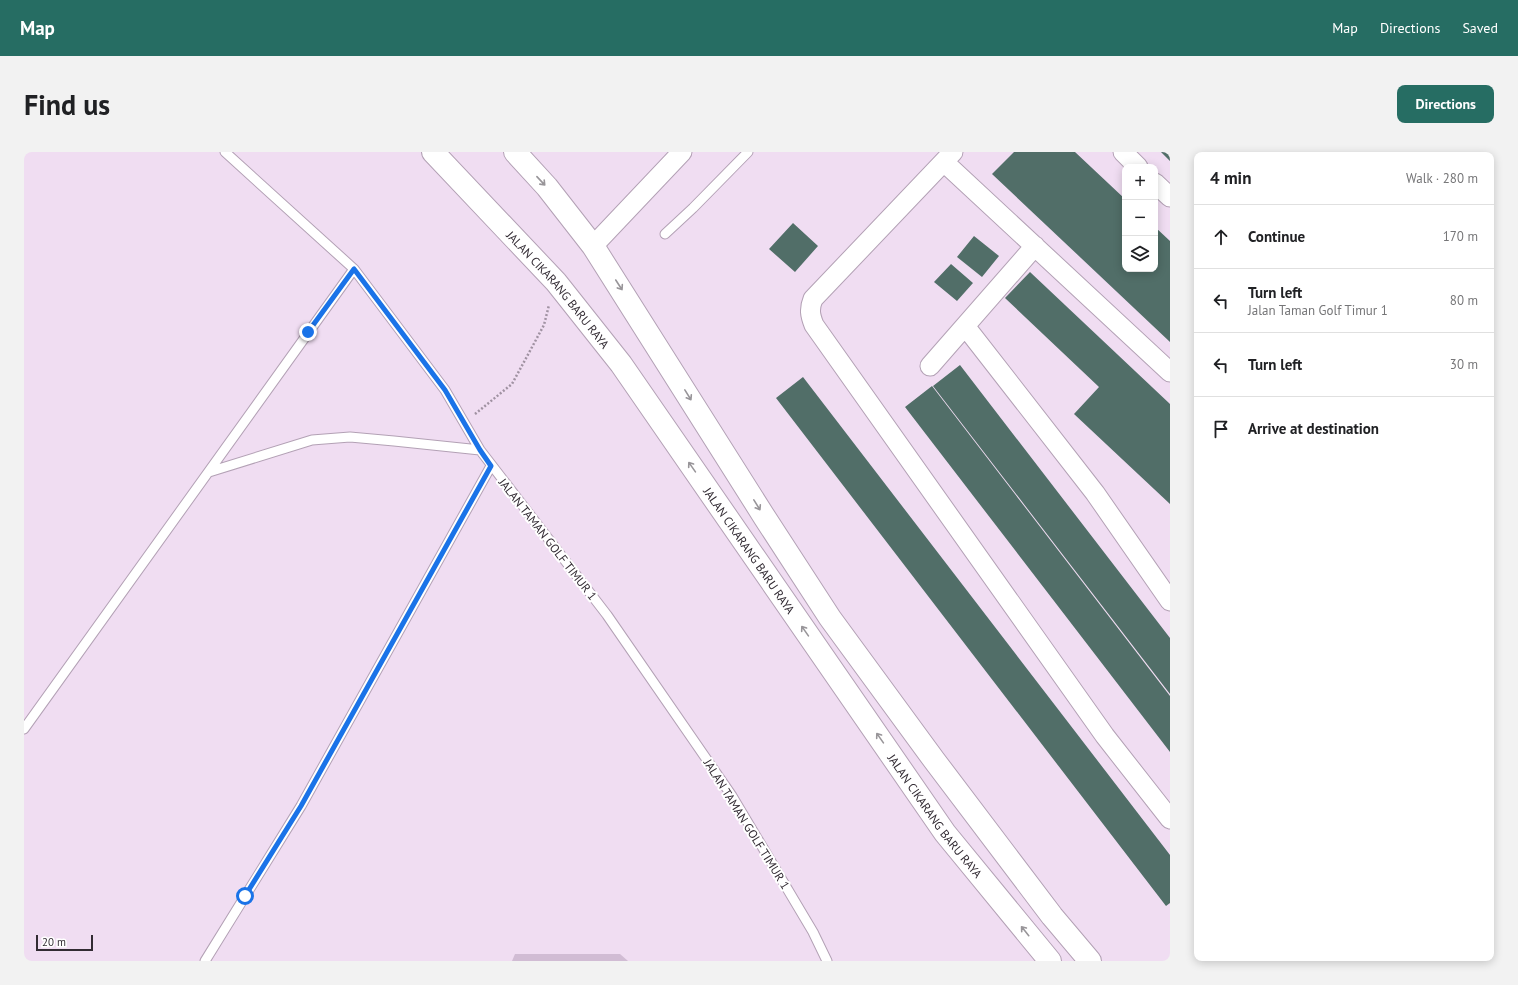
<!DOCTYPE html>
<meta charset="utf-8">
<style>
:root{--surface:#fff;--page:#f2f2f2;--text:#202124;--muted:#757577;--line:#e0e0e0;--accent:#266d63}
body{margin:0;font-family:"PT Sans",sans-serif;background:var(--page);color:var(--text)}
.controls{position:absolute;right:12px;top:12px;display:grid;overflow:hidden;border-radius:8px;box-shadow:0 2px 10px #0003}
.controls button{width:36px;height:36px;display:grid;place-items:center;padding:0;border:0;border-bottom:1px solid var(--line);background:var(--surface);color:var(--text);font:20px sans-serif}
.scale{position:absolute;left:12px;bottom:10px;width:57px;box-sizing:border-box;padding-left:4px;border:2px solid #322b33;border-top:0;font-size:11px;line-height:14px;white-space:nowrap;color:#322b33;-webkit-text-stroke:3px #fff;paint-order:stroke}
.stop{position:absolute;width:12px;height:12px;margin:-9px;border:3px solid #1a73e8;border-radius:50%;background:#fff}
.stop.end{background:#1a73e8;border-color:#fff;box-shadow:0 1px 4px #0008}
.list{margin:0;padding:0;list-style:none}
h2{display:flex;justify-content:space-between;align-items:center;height:52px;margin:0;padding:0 16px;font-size:17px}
h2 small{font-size:13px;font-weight:400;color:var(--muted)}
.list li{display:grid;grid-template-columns:26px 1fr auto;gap:12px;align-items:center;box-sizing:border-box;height:64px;padding:0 16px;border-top:1px solid var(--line)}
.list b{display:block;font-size:15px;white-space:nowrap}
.list p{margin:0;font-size:13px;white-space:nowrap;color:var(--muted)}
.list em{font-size:13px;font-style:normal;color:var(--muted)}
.icon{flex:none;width:22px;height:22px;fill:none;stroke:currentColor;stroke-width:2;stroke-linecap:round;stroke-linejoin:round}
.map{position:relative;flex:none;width:1146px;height:809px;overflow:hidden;border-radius:8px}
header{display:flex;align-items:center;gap:24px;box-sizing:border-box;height:56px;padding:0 20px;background:var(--accent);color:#fff}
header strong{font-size:19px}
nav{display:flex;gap:22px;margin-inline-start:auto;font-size:14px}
.intro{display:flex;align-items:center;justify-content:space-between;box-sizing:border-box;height:96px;padding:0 24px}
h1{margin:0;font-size:28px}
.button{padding:10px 18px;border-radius:8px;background:var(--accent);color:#fff;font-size:14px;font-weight:700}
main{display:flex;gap:24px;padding:0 24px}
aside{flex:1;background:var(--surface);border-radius:8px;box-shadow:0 2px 10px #0003}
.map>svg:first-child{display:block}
</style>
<header>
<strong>Map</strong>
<nav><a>Map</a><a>Directions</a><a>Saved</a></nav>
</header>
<div class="intro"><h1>Find us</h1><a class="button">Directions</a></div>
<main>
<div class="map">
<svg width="1146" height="809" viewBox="0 0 1146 809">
<rect width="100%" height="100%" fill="#f0ddf2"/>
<!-- green -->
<path fill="#d1bcd4" d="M491 802H596L604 809H488Z"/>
<!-- building -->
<path fill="#516e68" d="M990 0H1051L1101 47V117H1131V75L1146 89V190L968 22Z
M1137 0H1146V9Z
M769 71 794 94 771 120 745 97Z
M950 84 975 104 958 125 933 105Z
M927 112 949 131 933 149 910 130Z
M1006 120 1146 252V352L1050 262 1075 235 981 146Z
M936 213 1146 486V542L909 234Z
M779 225 1146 703V751L1142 754 752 246Z
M908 234 1146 544V600L881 255Z"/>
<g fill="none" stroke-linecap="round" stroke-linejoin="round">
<defs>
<path id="service" d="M201 0 330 117 421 238 456 298 583 463 708 644 789 780 803 809
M641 82 669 56 724 0
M185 320 288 288 326 285 370 289 456 298
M0 577 330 117
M181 809 277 654 467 314"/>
<path id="minor" d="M929 0 789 147C785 157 786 163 790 173L1081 584 1146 667
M1099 0 1114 15
M920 10 1146 220
M1131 31 1146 45
M569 94 658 0
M941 174 1071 341 1146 449
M906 214 1011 94"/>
<g id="secondary">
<path id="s1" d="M409 0 532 130 597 212 921 681 1026 809"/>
<path d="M491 0 523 35 569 94 741 366 806 466 910 608 1028 764 1066 809"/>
</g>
</defs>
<!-- service casing -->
<use href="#service" stroke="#b3a1b5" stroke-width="11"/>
<!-- minor casing -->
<use href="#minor" stroke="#b3a1b5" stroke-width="21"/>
<!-- secondary casing -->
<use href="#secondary" stroke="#b3a1b5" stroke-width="24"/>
<!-- path -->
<path stroke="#a092a2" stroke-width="2.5" stroke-dasharray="2 2" stroke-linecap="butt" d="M451 262 488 232 520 173 525 153"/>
<!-- service -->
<use href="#service" stroke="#fff" stroke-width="9"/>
<!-- minor -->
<use href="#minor" stroke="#fff" stroke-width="19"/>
<!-- secondary -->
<use href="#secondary" stroke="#fff" stroke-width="22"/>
</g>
<!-- one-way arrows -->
<defs><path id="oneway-shaft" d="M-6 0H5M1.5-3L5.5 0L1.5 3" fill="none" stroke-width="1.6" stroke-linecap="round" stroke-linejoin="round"/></defs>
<g stroke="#989599">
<use href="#oneway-shaft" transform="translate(517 29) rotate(47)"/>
<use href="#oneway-shaft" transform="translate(595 133) rotate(57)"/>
<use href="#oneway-shaft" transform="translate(664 243) rotate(58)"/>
<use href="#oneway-shaft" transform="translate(668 315) rotate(-125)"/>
<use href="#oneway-shaft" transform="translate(733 353) rotate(58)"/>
<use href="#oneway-shaft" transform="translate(781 479) rotate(-125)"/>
<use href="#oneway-shaft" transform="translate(856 586) rotate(-125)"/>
<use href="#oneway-shaft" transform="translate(1001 779) rotate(-129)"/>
</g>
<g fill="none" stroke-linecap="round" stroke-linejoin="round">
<!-- route -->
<path stroke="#1a73e8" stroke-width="5" d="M221 744 277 654 467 314 456 298 421 238 330 117 284 180"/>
</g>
<g text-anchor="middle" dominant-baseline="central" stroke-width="4" stroke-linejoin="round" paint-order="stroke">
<!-- street labels -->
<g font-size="12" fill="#322b33" stroke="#fff">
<text stroke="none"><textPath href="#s1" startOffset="186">JALAN CIKARANG BARU RAYA</textPath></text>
<text transform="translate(524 387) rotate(52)">JALAN TAMAN GOLF TIMUR 1</text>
<text stroke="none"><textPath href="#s1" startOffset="510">JALAN CIKARANG BARU RAYA</textPath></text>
<text stroke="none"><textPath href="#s1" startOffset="834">JALAN CIKARANG BARU RAYA</textPath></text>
<text transform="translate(723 672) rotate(58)">JALAN TAMAN GOLF TIMUR 1</text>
</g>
</g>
</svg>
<div class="controls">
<button>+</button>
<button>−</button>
<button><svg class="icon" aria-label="layers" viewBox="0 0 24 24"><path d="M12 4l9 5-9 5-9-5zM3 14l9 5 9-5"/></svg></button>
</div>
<div class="scale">20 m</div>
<div class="stop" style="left:221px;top:744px"></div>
<div class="stop end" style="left:284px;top:180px"></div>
</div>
<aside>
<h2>4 min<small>Walk · 280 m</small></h2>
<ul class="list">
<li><svg class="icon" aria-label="ahead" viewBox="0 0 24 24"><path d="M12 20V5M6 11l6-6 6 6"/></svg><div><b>Continue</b></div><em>170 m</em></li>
<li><svg class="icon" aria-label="left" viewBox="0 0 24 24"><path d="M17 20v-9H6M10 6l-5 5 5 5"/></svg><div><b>Turn left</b><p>Jalan Taman Golf Timur 1</p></div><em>80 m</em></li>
<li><svg class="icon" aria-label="left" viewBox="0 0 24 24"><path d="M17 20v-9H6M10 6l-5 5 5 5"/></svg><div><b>Turn left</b></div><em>30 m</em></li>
<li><svg class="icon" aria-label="arrive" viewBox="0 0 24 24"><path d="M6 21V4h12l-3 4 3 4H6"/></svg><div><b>Arrive at destination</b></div></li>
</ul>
</aside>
</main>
